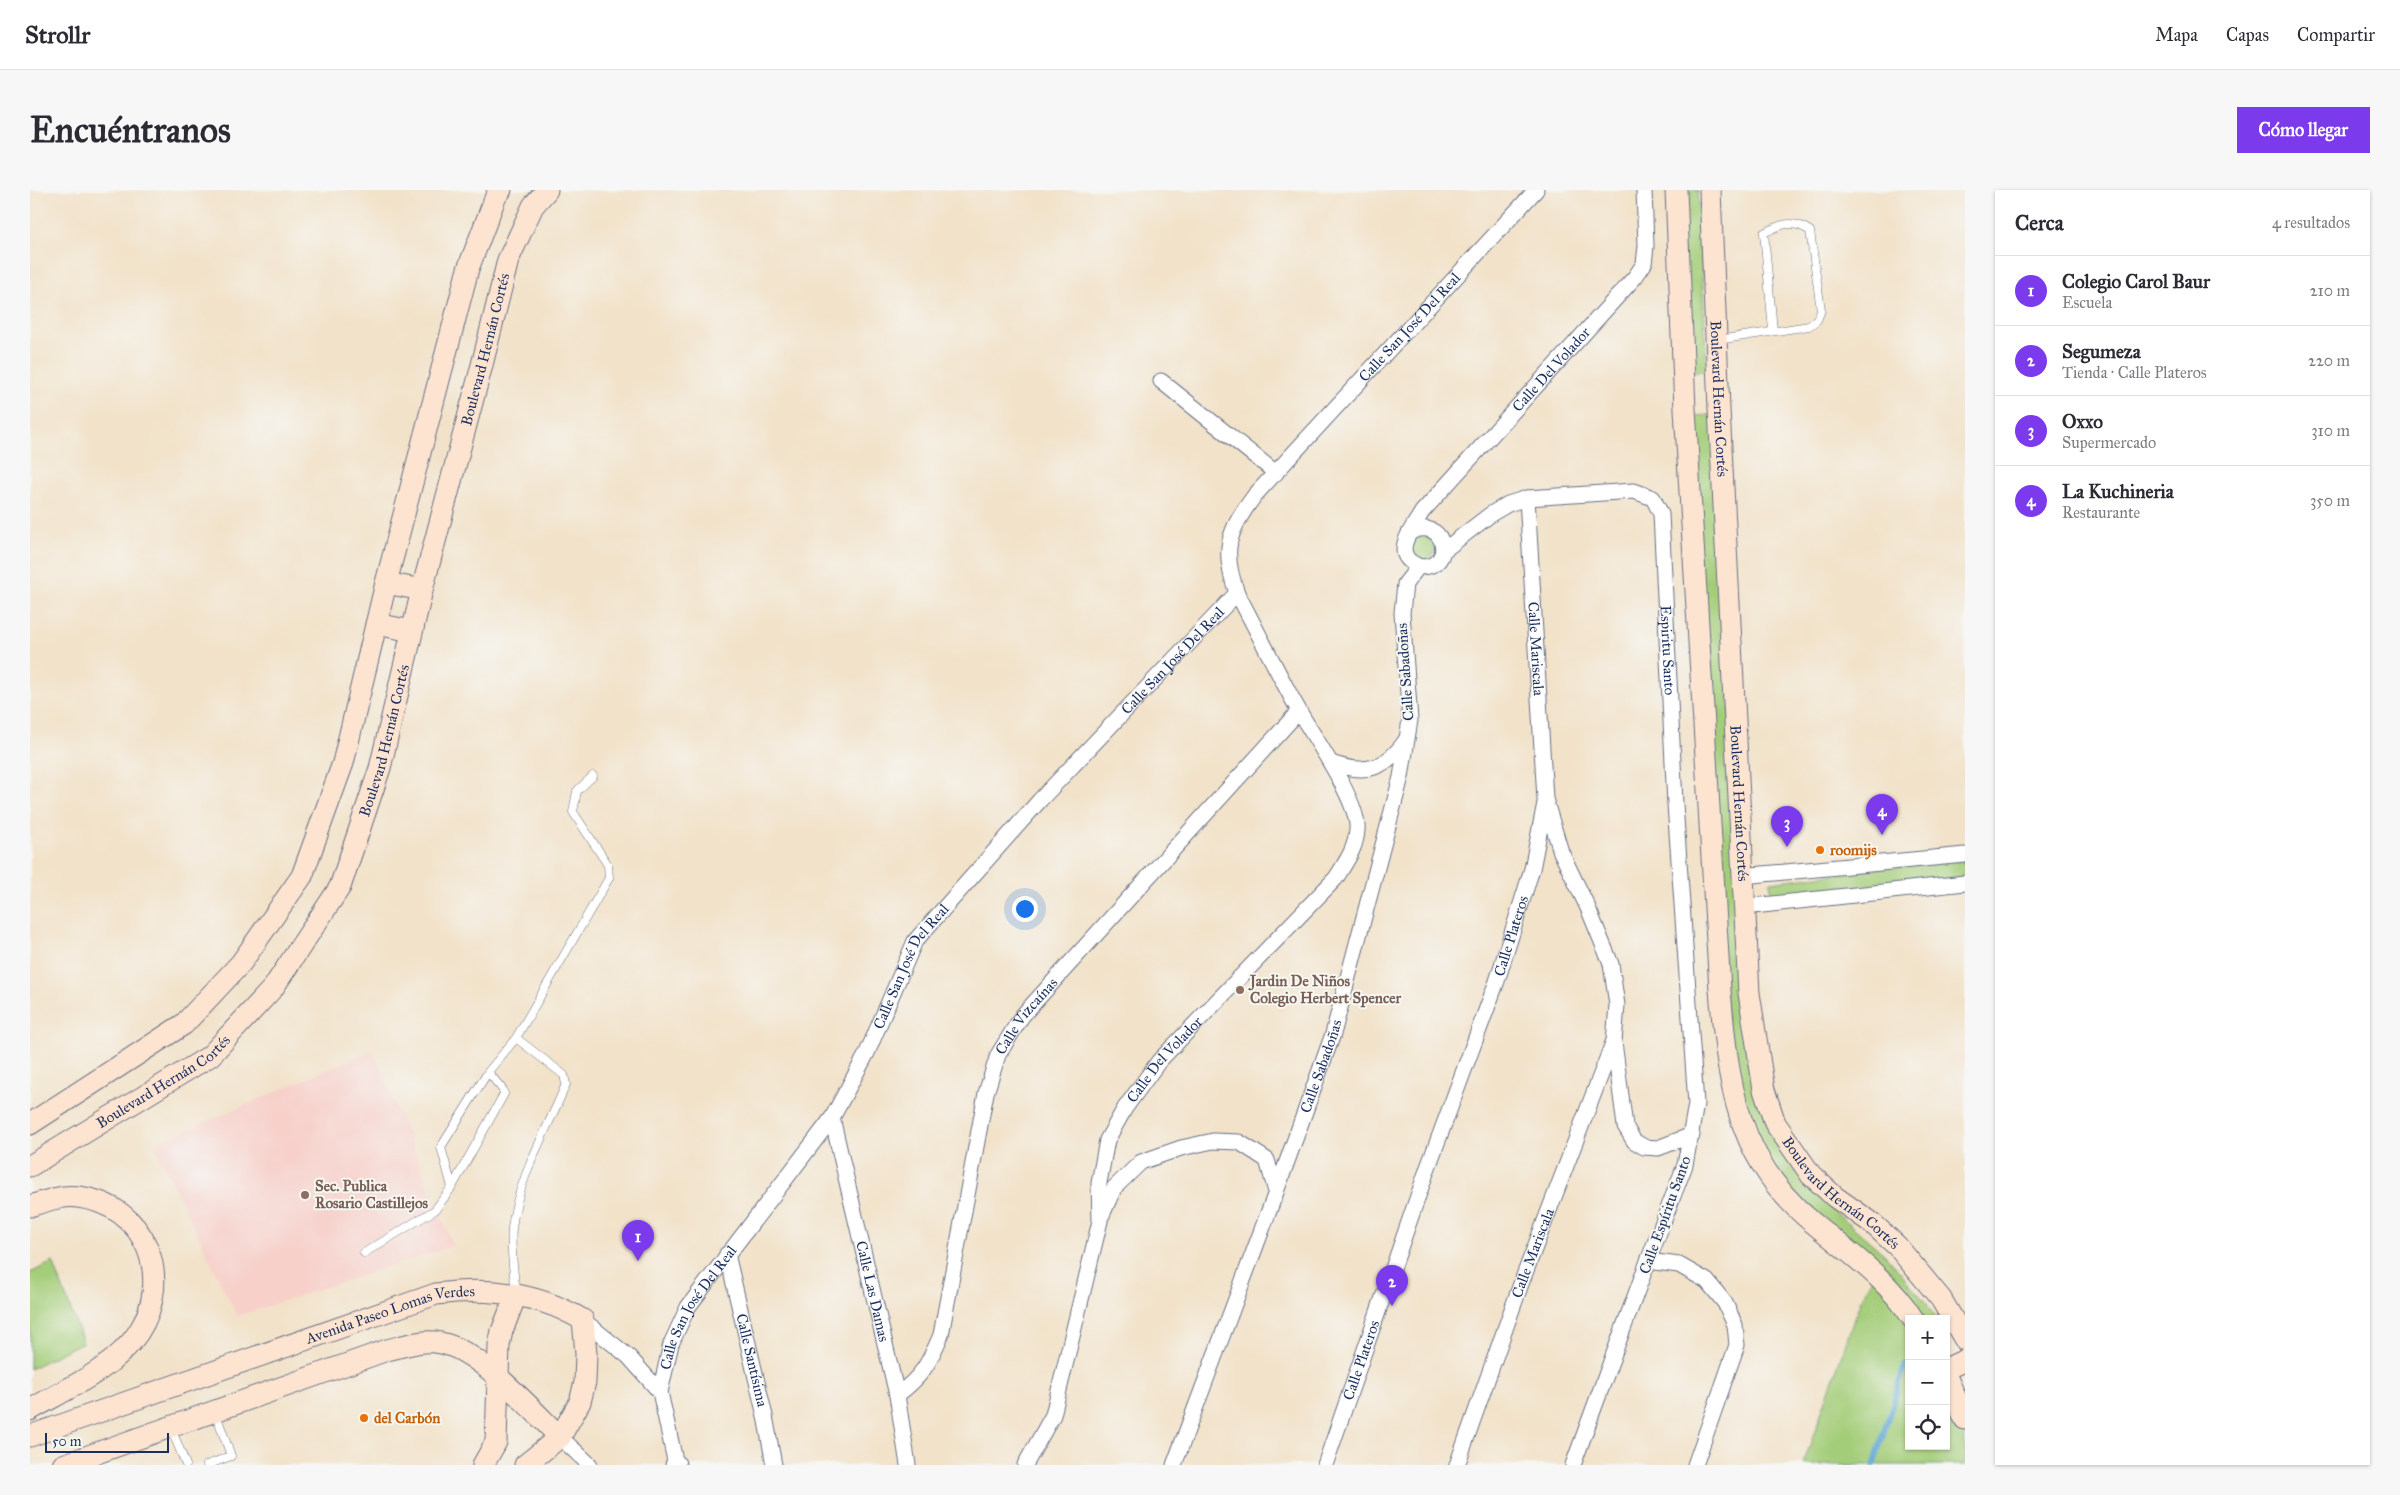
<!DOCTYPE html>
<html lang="es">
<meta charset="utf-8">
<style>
:root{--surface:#fff;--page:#f7f7f7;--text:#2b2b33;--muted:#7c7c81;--line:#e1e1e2;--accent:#7c3aed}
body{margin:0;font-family:"IM FELL Great Primer",serif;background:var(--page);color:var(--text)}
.controls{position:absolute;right:15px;bottom:15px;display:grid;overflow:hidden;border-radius:0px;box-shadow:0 1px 4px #0004}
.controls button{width:45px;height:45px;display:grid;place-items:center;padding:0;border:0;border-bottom:1px solid var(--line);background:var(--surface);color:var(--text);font:25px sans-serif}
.scale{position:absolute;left:15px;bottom:12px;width:124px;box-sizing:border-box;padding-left:5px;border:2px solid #1b2f5e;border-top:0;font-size:14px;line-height:18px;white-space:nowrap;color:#1b2f5e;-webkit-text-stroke:4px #f6f6f2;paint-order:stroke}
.you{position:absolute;left:994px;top:718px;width:18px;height:18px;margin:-12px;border:4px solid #fff;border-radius:50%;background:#1a73e8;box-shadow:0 0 0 8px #1a73e833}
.badge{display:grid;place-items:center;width:32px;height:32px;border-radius:50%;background:var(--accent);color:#fff;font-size:16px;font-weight:700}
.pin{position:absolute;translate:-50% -41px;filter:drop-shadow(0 1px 2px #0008)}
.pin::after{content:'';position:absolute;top:26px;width:18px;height:15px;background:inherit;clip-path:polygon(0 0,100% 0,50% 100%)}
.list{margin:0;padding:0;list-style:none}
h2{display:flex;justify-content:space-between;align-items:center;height:65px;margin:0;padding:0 20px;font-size:21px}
h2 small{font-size:16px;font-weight:400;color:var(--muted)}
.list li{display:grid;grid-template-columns:32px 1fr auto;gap:15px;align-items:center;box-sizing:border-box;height:70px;padding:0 20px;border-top:1px solid var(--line)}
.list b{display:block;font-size:19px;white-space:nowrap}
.list p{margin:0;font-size:16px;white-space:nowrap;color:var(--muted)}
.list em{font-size:16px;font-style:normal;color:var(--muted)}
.icon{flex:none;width:28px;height:28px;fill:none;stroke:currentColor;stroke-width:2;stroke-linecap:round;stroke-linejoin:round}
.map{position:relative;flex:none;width:1935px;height:1275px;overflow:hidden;border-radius:0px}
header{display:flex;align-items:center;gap:30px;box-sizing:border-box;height:70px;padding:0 25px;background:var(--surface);border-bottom:1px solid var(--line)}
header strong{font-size:24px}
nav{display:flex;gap:28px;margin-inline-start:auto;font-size:18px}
.intro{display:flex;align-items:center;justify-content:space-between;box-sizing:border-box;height:120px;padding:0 30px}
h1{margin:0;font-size:35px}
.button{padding:12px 22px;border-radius:0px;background:var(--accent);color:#fff;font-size:18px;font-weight:700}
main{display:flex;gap:30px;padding:0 30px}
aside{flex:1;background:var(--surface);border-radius:0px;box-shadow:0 1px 4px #0004}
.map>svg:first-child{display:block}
</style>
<header>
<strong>Strollr</strong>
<nav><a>Mapa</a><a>Capas</a><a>Compartir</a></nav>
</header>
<div class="intro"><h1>Encuéntranos</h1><a class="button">Cómo llegar</a></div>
<main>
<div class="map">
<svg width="1935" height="1275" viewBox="0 0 1935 1275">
<rect width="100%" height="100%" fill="#f6f6f2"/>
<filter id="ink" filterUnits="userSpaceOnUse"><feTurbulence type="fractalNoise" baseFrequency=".02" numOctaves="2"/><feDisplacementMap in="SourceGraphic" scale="10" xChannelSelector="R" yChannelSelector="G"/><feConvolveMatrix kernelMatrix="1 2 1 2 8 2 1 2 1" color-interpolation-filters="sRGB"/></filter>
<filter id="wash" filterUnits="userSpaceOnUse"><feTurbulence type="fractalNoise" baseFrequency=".0096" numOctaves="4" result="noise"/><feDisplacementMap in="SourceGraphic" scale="20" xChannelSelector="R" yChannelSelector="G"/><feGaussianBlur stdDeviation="1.12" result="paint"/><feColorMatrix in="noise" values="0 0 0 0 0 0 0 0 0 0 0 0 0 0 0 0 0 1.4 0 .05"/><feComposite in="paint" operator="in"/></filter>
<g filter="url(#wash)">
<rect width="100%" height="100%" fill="#f2e2c9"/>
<!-- built -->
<path fill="#f7d0ca" d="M343 860 423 1056 207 1126 124 954Z"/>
<!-- park -->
<path fill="#a4cd79" stroke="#607e6c" d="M1649 0H1668L1677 181H1660Z
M1685 225 1716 848 1780 997 1802 1019 1855 1065 1896 1113 1906 1129H1887L1741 984 1699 867 1656 226Z
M1381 358a12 12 0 1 1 24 0a12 12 0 1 1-24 0Z
M1935 668V687L1742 709 1740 692Z
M23 1072 53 1152 0 1179V1083Z
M1844 1084 1879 1129V1256H1916V1189L1935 1230V1275H1773L1830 1112Z"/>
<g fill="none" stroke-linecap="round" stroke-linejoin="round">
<!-- stream -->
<path stroke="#5fa6d5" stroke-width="5" d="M1844 1275 1875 1174"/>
</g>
</g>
<g filter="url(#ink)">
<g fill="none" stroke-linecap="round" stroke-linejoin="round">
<defs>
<path id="service" d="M1688 150 1779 136 1787 130 1791 120 1780 41C1763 29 1751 34 1734 43L1743 140
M486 848 534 885 536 894C517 941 488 987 482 1038 480 1060 484 1082 486 1104
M422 997 411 957 458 882 486 848 579 688 578 675 543 622 547 601 563 586
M334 1063 405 1020 422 997 474 904 473 900 458 882
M141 1238 156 1275
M177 1275 201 1266 186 1224"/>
<g id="minor">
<path d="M1131 191 1246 283"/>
<path id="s1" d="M1497 308 1515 609 1531 662 1558 718 1581 774 1587 815 1584 852 1595 936 1604 951 1614 957 1628 958 1662 945"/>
<path id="s2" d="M1381 342C1413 327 1424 370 1399 376 1391 378 1387 376 1381 372 1363 359 1385 335 1392 322L1605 87 1614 74 1616 56 1614 0"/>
<path id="s3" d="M1413 361 1461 324 1478 314 1497 308 1604 301 1623 308 1631 324 1645 614 1666 914 1655 975 1618 1071 1543 1275"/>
<path d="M1301 573C1335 585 1355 580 1376 550"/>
<path d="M1712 686 1935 665"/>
<path d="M1714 717 1935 693"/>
<path id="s4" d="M802 928 867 1205 878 1275"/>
<path d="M1072 1025 1084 998 1111 972 1151 958 1183 951 1209 952 1237 970 1246 1002"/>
<path id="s5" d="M697 1064 735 1226 744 1275"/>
<path d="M1618 1071 1649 1075 1677 1091 1695 1113 1705 1135 1707 1155 1665 1275"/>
<path d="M553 1130 599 1167 630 1202 646 1275"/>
<path id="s6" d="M630 1202 641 1154 658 1117 802 928 837 863 885 751 1010 610 1207 403"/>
<path id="s7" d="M867 1205C892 1187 899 1173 911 1145L956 903 968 865 992 826 1269 521"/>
<path d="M530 1247 560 1275"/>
<path id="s8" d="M995 1275 1023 1225 1070 1031 1069 993 1077 950 1095 918 1129 871 1306 688C1316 672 1326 658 1327 640 1330 613 1283 546 1269 521 1247 482 1228 442 1207 403 1191 360 1198 341 1225 305L1506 0"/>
<path id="s9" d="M1144 1275 1246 1002 1303 844 1371 587 1380 530 1372 423 1375 394 1388 377"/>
<path id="s10" d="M1295 1275 1397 980 1467 791 1502 679 1515 613"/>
<path id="s11" d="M1427 1275 1492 1091 1583 853"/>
</g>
<path id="tertiary" d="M645 1275 646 1274"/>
<g id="secondary">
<path d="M1646 0 1655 219 1690 800C1698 893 1706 969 1782 1032 1817 1061 1858 1089 1883 1129"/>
<path id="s12" d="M1680 0 1689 219 1719 803 1734 900 1745 933 1781 985 1805 1007 1842 1033 1867 1056 1911 1109 1935 1150"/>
<path d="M356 393 392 400"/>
<path d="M346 434 382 441"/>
<path d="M0 934 154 834 211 773 272 686 313 573 356 393 438 79 466 6 471 0"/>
<path id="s13" d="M0 976 180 866 243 798 310 697 350 578 392 400 452 175 478 70 503 16 517 0"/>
<path d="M0 1016C15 1011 32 1005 48 1007 116 1015 144 1088 108 1143 84 1179 36 1199 0 1220"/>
<path d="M1916 1179 1935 1170"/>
<path d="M1916 1186 1935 1229"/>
<path id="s14" d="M0 1246 406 1104C457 1097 508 1103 553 1130L556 1164 555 1192 550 1212 530 1247 495 1275"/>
<path d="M33 1275 357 1160C374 1156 393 1149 411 1153 449 1160 502 1220 530 1247"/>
<path d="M453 1275 466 1252 469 1155 472 1141 486 1105"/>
</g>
</defs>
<!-- service casing -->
<use href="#service" stroke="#666e83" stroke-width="9"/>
<!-- minor casing -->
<use href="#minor" stroke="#666e83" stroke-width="17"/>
<!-- tertiary casing -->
<use href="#tertiary" stroke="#666e83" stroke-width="21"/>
<!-- secondary casing -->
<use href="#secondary" stroke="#666e83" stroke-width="23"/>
<!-- service -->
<use href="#service" stroke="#fff" stroke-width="8"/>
<!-- minor -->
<use href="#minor" stroke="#fff" stroke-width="15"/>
<!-- tertiary -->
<use href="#tertiary" stroke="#fff" stroke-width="19"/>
<!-- secondary -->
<use href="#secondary" stroke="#fde4d1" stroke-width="21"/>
</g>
</g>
<!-- markers -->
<g fill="#e8710a" stroke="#f6f6f2" stroke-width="2">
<circle cx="1790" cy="660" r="5"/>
<circle cx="334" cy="1228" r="5"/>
</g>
<g fill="#8d6e63" stroke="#f6f6f2" stroke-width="2">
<circle cx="1210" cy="800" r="5"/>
<circle cx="275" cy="1005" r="5"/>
</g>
<g text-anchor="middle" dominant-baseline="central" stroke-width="4" stroke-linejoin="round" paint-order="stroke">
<!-- street labels -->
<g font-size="15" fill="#1b2f5e" stroke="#f6f6f2">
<text stroke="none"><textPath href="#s8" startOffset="1342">Calle San José Del Real</textPath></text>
<text stroke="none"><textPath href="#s13" startOffset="982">Boulevard Hernán Cortés</textPath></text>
<text stroke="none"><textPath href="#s2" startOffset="336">Calle Del Volador</textPath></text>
<text stroke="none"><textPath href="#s12" startOffset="209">Boulevard Hernán Cortés</textPath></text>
<text stroke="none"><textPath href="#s1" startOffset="151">Calle Mariscala</textPath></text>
<text stroke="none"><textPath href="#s3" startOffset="382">Espiritu Santo</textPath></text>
<text stroke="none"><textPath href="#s6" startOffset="904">Calle San José Del Real</textPath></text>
<text transform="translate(1375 482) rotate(-94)">Calle Sabadoñas</text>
<text stroke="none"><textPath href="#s13" startOffset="578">Boulevard Hernán Cortés</textPath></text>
<text stroke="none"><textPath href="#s12" startOffset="614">Boulevard Hernán Cortés</textPath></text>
<text stroke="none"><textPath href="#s10" startOffset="561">Calle Plateros</textPath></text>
<text stroke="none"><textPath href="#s6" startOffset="499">Calle San José Del Real</textPath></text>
<text stroke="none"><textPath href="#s7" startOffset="410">Calle Vizcaínas</textPath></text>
<text stroke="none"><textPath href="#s8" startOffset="438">Calle Del Volador</textPath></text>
<text stroke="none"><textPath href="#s9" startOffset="425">Calle Sabadoñas</textPath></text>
<text stroke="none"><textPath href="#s13" startOffset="158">Boulevard Hernán Cortés</textPath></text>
<text stroke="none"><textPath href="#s12" startOffset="1034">Boulevard Hernán Cortés</textPath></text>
<text transform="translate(1635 1025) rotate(-70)">Calle Espíritu Santo</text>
<text stroke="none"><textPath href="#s11" startOffset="225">Calle Mariscala</textPath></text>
<text stroke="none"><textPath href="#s4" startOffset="178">Calle Las Damas</textPath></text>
<text stroke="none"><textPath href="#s6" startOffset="94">Calle San José Del Real</textPath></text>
<text stroke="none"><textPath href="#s14" startOffset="381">Avenida Paseo Lomas Verdes</textPath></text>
<text stroke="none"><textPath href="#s5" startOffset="109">Calle Santísima</textPath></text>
<text stroke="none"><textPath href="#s10" startOffset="111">Calle Plateros</textPath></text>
</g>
<!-- food labels -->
<g font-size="15" font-weight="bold" fill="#c56008" stroke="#f6f6f2" text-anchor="start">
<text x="1800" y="660">roomijs</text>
<text x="344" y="1228">del Carbón</text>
</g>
<!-- education labels -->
<g font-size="15" font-weight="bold" fill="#785e54" stroke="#f6f6f2" text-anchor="start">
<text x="1220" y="791">Jardin De Niños<tspan x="1220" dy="17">Colegio Herbert Spencer</tspan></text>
<text x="285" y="996">Sec. Publica<tspan x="285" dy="17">Rosario Castillejos</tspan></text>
</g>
</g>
</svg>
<div class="controls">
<button>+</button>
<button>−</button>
<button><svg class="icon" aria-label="locate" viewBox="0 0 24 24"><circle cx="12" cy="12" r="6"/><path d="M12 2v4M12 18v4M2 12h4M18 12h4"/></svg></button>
</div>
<div class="scale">50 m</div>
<div class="you"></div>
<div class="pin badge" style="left:608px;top:1071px">1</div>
<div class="pin badge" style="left:1362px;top:1116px">2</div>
<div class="pin badge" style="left:1757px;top:657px">3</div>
<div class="pin badge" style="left:1852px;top:645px">4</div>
</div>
<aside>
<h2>Cerca<small>4 resultados</small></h2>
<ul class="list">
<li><span class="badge">1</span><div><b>Colegio Carol Baur</b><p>Escuela</p></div><em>210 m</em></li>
<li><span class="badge">2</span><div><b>Segumeza</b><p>Tienda · Calle Plateros</p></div><em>220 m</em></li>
<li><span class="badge">3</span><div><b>Oxxo</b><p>Supermercado</p></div><em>310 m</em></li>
<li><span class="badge">4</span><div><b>La Kuchineria</b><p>Restaurante</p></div><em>350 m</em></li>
</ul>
</aside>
</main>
